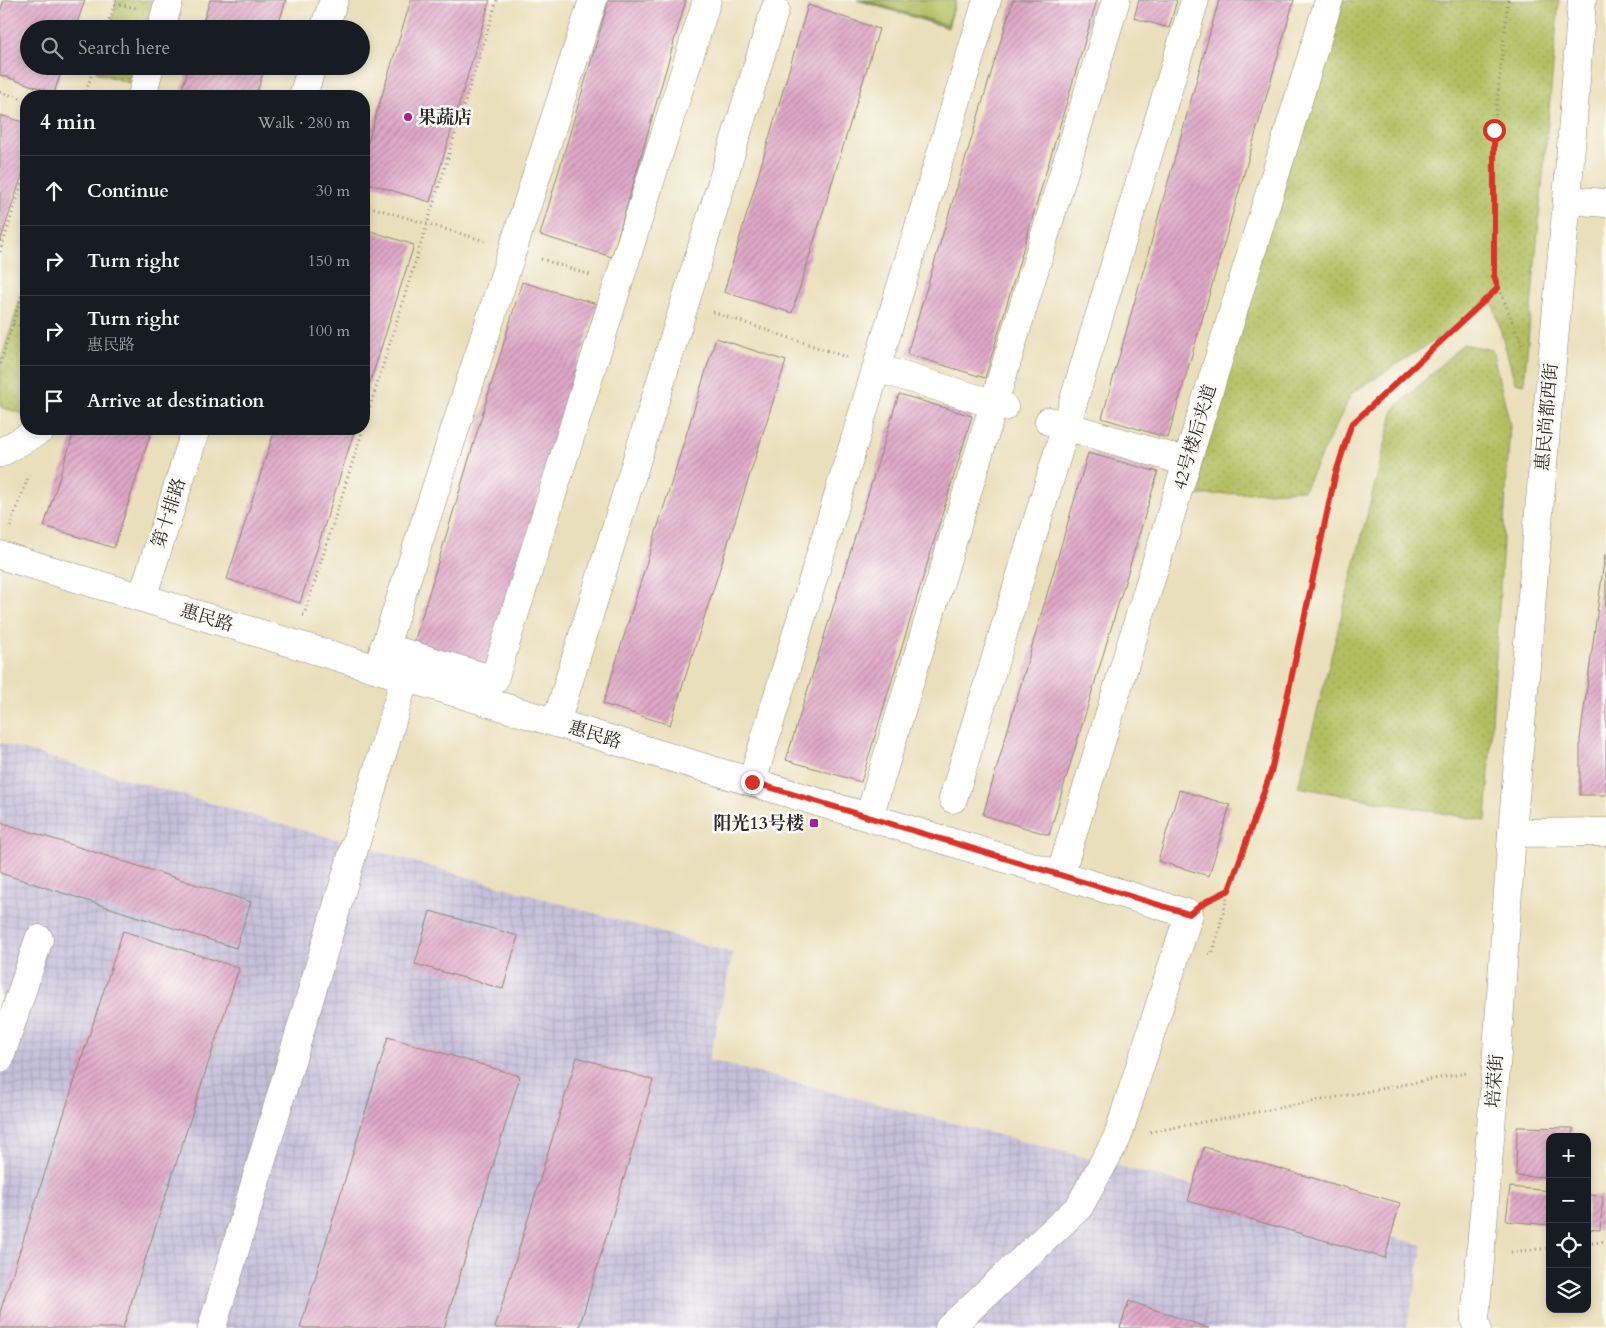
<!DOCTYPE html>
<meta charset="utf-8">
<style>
:root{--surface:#171b24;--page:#242831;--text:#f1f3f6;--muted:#9ea1a6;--line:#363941}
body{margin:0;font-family:Cardo,"Noto Serif SC",serif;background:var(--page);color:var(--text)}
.controls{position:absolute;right:15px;bottom:15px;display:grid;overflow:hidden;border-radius:10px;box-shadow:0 2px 8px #0003}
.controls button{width:45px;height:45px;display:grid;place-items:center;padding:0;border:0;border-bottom:1px solid var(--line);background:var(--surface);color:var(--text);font:25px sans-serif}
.stop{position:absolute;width:15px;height:15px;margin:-11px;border:4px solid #d93025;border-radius:50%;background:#fff}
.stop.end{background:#d93025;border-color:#fff;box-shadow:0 1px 5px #0008}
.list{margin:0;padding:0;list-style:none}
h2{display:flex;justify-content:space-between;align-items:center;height:65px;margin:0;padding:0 20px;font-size:21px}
h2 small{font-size:16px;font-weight:400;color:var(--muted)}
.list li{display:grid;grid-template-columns:32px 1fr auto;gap:15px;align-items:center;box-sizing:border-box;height:70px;padding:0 20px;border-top:1px solid var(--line)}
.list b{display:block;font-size:19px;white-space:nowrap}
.list p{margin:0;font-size:16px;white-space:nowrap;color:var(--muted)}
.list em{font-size:16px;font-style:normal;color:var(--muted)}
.icon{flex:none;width:28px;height:28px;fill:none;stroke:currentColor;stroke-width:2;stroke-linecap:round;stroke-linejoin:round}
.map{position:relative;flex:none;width:1606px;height:1328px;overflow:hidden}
.search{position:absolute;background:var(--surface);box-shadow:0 2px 8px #0003;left:20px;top:20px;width:350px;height:55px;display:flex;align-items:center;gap:12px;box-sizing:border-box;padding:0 18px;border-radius:28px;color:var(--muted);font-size:19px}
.panel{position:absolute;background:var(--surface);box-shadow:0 2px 8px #0003;left:20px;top:90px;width:350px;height:345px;border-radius:20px}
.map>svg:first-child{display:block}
</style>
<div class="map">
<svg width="1606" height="1328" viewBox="0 0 1606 1328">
<defs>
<pattern id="industrial-grid" width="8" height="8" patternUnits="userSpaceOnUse" patternTransform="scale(1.25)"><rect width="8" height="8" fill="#c5c0da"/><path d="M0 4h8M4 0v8" fill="none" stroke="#a9a5bb"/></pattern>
<pattern id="grass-dots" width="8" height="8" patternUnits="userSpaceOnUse" patternTransform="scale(1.25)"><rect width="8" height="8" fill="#b1bf61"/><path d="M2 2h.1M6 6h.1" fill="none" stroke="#98a454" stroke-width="1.8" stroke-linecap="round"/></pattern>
<pattern id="forest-crowns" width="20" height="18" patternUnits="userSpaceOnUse" patternTransform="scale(1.25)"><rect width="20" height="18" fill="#8ca657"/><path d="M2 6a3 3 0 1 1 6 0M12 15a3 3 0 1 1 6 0" fill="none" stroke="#738748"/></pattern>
<pattern id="building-hatch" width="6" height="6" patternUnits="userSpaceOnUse" patternTransform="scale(1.25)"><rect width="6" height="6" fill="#dfa7c7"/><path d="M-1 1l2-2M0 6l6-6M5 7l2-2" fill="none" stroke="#b588a2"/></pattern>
</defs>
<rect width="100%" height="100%" fill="#fdfcf7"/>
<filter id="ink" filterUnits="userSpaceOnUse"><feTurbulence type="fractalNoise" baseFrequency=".02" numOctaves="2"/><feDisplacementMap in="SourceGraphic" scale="10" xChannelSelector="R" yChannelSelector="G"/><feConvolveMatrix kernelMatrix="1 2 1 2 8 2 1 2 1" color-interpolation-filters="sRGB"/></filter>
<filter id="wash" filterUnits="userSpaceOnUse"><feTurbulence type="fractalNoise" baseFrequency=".0096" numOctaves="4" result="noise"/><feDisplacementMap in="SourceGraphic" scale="20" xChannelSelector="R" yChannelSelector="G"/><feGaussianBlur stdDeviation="1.12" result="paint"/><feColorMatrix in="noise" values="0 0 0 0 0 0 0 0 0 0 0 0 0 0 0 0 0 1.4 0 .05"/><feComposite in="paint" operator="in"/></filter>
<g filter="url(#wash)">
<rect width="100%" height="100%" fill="#eadfbb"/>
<!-- industrial -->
<path fill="url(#industrial-grid)" d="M0 743 733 953 709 1060 1423 1245 1407 1328H0Z"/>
<!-- grass -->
<path fill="url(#grass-dots)" stroke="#6e7546" d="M118 0H155L146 29H109Z
M1339 0H1559L1524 384 1515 382 1493 303 1352 393 1304 490 1186 496Z
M97 66H134L129 83 96 72Z
M26 282V415L0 407V362Z
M1463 344 1492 350 1510 424 1486 821 1298 787 1394 409Z"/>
<!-- forest -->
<path fill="url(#forest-crowns)" stroke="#5c6841" d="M857 0H956L948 28Z"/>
<!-- park -->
<path fill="#b1bf61" stroke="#6e7546" d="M864 0H956L947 25Z"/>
<g id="blocks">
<!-- building -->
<path fill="url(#building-hatch)" d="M4 0H85L75 29H29V66H63L54 93 0 75V12Z
M210 0H286L277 29H201Z
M411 0H490L430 202 364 182V155Z
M609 0H686L612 257 540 235Z
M1013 0H1097L985 378 907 354Z
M1139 0H1177L1169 28 1134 18Z
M1219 0H1294L1168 438 1102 418Z
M808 5 879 29 792 313 724 292Z
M189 66H265L256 96H180Z
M0 115 26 123V163L0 242Z
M364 229 414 245 364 401Z
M522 282 597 304 486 667 414 643Z
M716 338 786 361 670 725 603 704Z
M899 394 972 416 861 782 786 760Z
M75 429H152L114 548 44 526Z
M275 429H355L300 603 227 579Z
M1088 453 1158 472 1049 835 983 815Z
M1605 554H1606V795H1580V739Z
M1179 790 1230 805 1209 876 1158 861Z
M0 822 251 902 236 948 0 873Z
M430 911 518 936 503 989 415 964Z
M123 931 239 968 123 1328H0V1312Z
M388 1037 520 1076 444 1328H300Z
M577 1057 653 1080 579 1328H495Z
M1517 1127 1573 1128V1137H1550V1177L1516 1176Z
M1204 1147 1400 1203 1385 1258 1188 1201Z
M1510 1187 1550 1191V1225L1506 1221Z
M1587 1195 1603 1196 1600 1230 1587 1229Z
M1129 1301 1209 1328H1120Z"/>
</g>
</g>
<g filter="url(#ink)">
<use href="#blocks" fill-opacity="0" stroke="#8a8573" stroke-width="1"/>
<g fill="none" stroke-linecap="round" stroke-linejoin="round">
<defs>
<path id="minor" d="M161 29 169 0
M324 29 334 0
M142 96 150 66
M303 96 312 66
M1567 200 1606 203
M877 368 1004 407
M1049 421 1187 462
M0 453 42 429
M0 555 1189 914 1117 1138 1079 1207 949 1328
M142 598 196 429
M384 647 494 680 707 0
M379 665 593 0
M556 723 775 9
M752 782 987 0
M953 799 1195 0
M869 817 1116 0
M1512 833 1606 832
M1060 875 1329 0
M0 1058 39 939
M212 1328 405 677"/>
<path id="highway" d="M1477 1328 1475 1320 1496 1067 1512 833 1548 405 1567 200 1582 0"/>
</defs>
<!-- minor casing -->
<use href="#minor" stroke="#8a8573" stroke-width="29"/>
<!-- highway casing -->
<use href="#highway" stroke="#8a8573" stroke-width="29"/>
<!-- path -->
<path stroke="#8a8573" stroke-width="3" stroke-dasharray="1 4" stroke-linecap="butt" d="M1508 0 1494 130V276L1522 345
M115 3 136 8
M106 29 116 0
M0 92 26 100
M85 96 94 66
M364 205 485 241
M0 252 26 171
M541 259 590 275
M713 312 849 358
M13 324 26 328
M0 364 26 281
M364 426 497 0
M10 527 30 472
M303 615H304L363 429
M1214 897 1229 890 1271 772 1335 476 1351 425 1499 288
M1209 953H1213L1229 890
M1150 1132 1466 1073
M1587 1244 1606 1241
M1511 1252 1550 1248"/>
<!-- minor -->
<use href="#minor" stroke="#fff" stroke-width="28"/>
<!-- highway -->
<use href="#highway" stroke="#fff" stroke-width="28"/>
</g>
</g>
<g fill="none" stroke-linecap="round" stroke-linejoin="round" filter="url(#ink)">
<!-- route -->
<path stroke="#d93025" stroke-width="6" d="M752 782 1189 914 1207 901 1229 890 1271 772 1335 476 1351 425 1498 288 1494 276V130"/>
</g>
<!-- markers -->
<g fill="#b5179e" stroke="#fdfcf7" stroke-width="2">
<circle cx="408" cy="117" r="5"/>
<rect x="809" y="818" width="10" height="10" rx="2.5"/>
</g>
<g text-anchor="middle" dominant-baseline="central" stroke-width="5" stroke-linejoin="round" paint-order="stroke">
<!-- poi labels -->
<g font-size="18" font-weight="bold" fill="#2b2b2b" stroke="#fdfcf7" text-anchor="start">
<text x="418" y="117">果蔬店</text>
<text x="804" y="823" text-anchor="end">阳光13号楼</text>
</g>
<!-- street labels -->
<g font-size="18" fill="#2b2b2b" stroke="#fdfcf7">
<text transform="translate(1547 417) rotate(-85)">惠民尚都西街</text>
<text transform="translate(1195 437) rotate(-73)">42号楼后夹道</text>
<text transform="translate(169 513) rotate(-72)">第十排路</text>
<text transform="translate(207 618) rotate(17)">惠民路</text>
<text transform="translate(595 735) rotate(17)">惠民路</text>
<text transform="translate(1495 1081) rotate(-86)">培荣街</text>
</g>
</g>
</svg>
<div class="controls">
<button>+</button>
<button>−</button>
<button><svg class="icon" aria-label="locate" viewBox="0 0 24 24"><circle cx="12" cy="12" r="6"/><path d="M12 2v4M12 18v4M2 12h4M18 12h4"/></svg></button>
<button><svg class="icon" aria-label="layers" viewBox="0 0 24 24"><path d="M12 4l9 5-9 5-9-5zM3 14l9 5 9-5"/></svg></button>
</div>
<div class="stop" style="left:1494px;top:130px"></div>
<div class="stop end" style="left:752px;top:782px"></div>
<div class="search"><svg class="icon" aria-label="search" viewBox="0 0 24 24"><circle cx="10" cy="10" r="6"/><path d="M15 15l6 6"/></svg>Search here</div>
<section class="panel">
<h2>4 min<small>Walk · 280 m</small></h2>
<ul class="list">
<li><svg class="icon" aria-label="ahead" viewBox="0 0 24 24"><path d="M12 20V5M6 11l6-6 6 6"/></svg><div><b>Continue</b></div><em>30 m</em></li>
<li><svg class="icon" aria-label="right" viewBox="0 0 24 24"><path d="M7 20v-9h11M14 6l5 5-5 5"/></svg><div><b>Turn right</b></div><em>150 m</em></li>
<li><svg class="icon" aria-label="right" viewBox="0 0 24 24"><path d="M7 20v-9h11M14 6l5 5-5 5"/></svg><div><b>Turn right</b><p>惠民路</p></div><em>100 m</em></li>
<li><svg class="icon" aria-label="arrive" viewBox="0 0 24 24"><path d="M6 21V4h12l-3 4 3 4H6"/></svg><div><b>Arrive at destination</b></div></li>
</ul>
</section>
</div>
